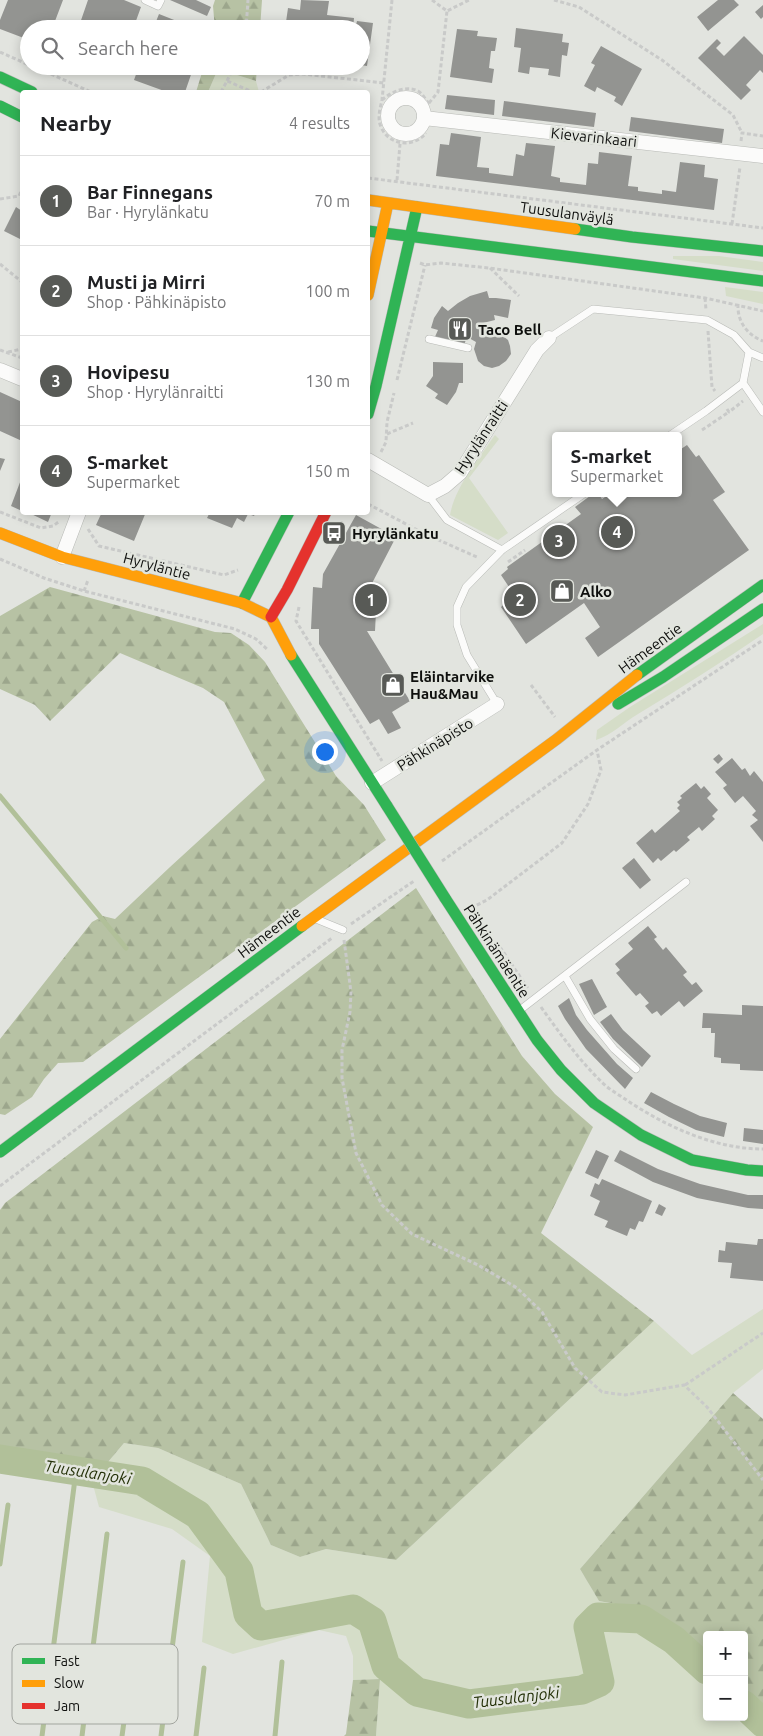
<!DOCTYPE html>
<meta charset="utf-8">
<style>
:root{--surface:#fff;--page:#f6f6f6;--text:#202124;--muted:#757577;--line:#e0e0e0;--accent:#585a56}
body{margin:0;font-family:Ubuntu,sans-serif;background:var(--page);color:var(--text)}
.controls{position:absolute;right:15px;bottom:15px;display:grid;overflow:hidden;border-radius:5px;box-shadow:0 2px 12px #0003}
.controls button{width:45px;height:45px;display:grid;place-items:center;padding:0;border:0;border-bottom:1px solid var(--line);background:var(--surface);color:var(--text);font:25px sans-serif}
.you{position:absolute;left:324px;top:751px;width:18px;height:18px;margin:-12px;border:4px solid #fff;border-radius:50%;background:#1a73e8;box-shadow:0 0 0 8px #1a73e833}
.badge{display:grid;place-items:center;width:32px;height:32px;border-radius:50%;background:var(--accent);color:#fff;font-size:16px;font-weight:700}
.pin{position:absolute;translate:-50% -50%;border:2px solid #fff;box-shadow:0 1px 5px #0006}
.popup{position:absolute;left:552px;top:432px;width:130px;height:65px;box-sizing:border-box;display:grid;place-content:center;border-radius:5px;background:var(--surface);filter:drop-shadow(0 1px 4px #0005);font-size:16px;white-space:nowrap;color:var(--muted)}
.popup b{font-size:19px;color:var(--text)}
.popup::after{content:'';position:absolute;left:50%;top:100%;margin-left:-10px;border:10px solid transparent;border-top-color:var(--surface)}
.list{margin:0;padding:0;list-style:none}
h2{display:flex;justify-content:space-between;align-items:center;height:65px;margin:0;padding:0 20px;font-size:21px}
h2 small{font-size:16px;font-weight:400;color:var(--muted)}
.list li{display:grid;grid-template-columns:32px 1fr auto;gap:15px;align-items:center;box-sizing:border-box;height:90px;padding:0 20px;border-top:1px solid var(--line)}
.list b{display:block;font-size:19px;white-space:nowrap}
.list p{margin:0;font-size:16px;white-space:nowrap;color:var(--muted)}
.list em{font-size:16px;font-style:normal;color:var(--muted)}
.icon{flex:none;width:28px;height:28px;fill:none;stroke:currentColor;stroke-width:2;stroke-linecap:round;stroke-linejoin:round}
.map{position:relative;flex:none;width:763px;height:1736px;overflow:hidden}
.search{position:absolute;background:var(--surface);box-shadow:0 2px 12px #0003;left:20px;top:20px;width:350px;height:55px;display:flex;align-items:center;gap:12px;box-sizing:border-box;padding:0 18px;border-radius:28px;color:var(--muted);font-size:19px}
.panel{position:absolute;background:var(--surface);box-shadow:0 2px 12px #0003;left:20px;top:90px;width:350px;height:425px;border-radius:5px}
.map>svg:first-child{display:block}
</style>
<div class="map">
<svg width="763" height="1736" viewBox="0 0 763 1736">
<defs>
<pattern id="forest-firs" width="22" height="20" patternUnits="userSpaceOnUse" patternTransform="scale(1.25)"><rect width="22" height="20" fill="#b7c2a4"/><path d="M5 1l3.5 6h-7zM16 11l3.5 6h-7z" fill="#9ca68c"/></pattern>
</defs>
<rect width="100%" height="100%" fill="#e2e4df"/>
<!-- green -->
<path fill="#d5ddc8" d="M218 69 256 81 259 92H208Z
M673 256H719L763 262V271L673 259Z
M725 287 763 292V304L726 296Z
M495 435 499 439 469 478 508 533 498 540 450 515C455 487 479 458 495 435Z
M763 624V634C722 662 681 688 638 714 624 722 612 735 596 740L597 730 630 707Z
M763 1309V1369L733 1393 580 1569 599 1601 642 1609 667 1624 707 1660V1717H744V1694L763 1711V1736H376L380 1679 353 1680V1656L346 1636 319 1630 233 1654 202 1642 210 1556 172 1529 99 1507 92 1481 124 1443 158 1448 241 1484 271 1545 300 1557 326 1549 396 1560 654 1321 692 1355Z"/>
<!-- forest -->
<path fill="url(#forest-firs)" d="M215 0H262L260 29H215L213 6Z
M204 66H257L256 81 218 69 208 92H196Z
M50 587 215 632 231 633 249 645 265 662 336 776 364 805 386 840 83 1062 58 1063 44 1079 32 1097 5 1115 0 1114V1039L92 922 103 916 115 919 170 867 265 780 224 702 203 688 120 653 50 721 35 705 0 689V616Z
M416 888 522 1056 555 1094 593 1127 541 1233 654 1321 396 1560 326 1549 300 1557 271 1545 241 1484 158 1448 124 1443 92 1481 78 1475 4 1468 0 1471V1210L5 1203Z
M733 1393 763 1419V1711L744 1694V1635H707V1660L667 1624 642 1609 599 1601 580 1569Z
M380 1679 376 1736H344L346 1734 353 1680Z"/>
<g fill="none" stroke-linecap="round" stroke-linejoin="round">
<!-- stream -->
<path stroke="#b1c099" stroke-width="5" d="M0 796 126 948
M0 1460 2 1459
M0 1564 8 1505
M42 1736 76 1471
M82 1736 107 1534
M122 1736 130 1678
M161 1736 183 1562
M196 1736 204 1668
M275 1736 282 1662"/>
<!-- river -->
<path stroke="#b1c099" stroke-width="29" d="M0 1459 142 1481 198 1515 239 1571 248 1614 261 1626 353 1609 372 1621 386 1666 417 1692 469 1704 582 1690 600 1682 588 1627 598 1617 641 1619 674 1640 707 1670
M744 1705 763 1723"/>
</g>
<!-- building -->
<path fill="#939491" d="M8 0H63L52 29H29V40L0 29V20Z
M88 0H124L141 7 133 29H78Z
M170 0H196L211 7 207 16Z
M301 0 329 1 327 15 354 18 353 29H279L280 22H286L288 8 300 10Z
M718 0H734L739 5 708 31 697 17Z
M763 5V17L761 19 755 12Z
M159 14 197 29H153Z
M357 21 373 23 367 66 361 65V29H355Z
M516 28 563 34 562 42 569 43 567 56 562 55 560 77 548 75 549 69 530 67 529 74 518 72 521 48 514 47Z
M457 29 478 31 477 36 497 38 495 51H491L489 68 494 69 492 83 450 77Z
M744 36 763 55V73L760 70 746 85 751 90 741 100 698 58 717 39 721 43 716 48 724 56Z
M601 46 642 69 622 106 614 101 616 97 597 87 595 92 584 86 595 65 591 63Z
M100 66H119L117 73Z
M139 66H194L185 92H167L134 80Z
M447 95 495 100 494 115 445 109Z
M504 101 596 113 594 127 502 116Z
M631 117 724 129 722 143 629 131Z
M451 133 481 137 477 167 489 168V173L513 176 516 154 524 156 526 143 555 146 551 176 560 178V182L586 185 588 163 598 164 599 152 632 156 628 186 638 187V191L662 194V190L676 192 680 162 705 165 704 177 718 179 714 210 436 176 440 144 449 145Z
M16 207 22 211V240L4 231Z
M487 291 489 298H496L511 300 508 318 494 315 495 320 483 323 487 332 492 331 499 333 508 340 510 346 511 354 506 361 499 366 492 368 484 366 478 361 474 349 476 342 467 337 464 345 434 339 438 330 431 328 434 318 442 306 448 311 458 303 470 296Z
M433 362 463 363V383H459L456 392 447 405 435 398 438 394 426 386 433 376Z
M0 392 22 402V441L0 431Z
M687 445 696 457 699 455 725 492 713 500 749 550 598 657 585 638 600 627 584 603 526 644 501 607 511 599 505 590 509 587 501 575 508 569 507 567 581 514 575 507 594 493H598L602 499 611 493H678V451Z
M0 458 5 459 0 471Z
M22 477V511L11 506Z
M27 512H52L48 522Z
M102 512H146L134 541 96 525Z
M210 512H256L254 516 248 514 244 522 237 518 232 528 207 518Z
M356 515 396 537 368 591 377 592 375 631H367L410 701 392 712 401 728 388 734 379 719 370 724 319 644V629H311L313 587 322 588 323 574Z
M719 754 723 759 718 764 713 759Z
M732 758 742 770 745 768 750 776 754 771 763 782V842L750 826 758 820 752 815 756 811 743 796 735 803 723 788 727 785 715 772Z
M696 783 701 789 704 786 711 794 707 798 718 810 712 816 715 819 702 831 699 827 687 837 690 840 676 852 674 850 661 861 658 858 653 863 636 843 652 829 655 833 680 811 677 808 680 805 677 802 682 798 680 796Z
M634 858 651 880 640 889 622 868Z
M648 926 657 937 654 939 663 950 666 947 687 972 683 975 692 985 696 982 703 991 684 1007 679 1001 661 1016 657 1011 652 1014 645 1006 649 1003 640 993 636 996 616 973 620 970 615 964 633 949 628 943Z
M592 979 607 1007 594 1015 579 984Z
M569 998 576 1015 587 1030 617 1064 633 1078 625 1089 586 1049 565 1019 558 1006Z
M742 1005 763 1006V1071L740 1070V1064L721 1063V1058L714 1057 715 1033H711V1028H702L703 1013 742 1015Z
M611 1014 623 1030 651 1056 642 1067 613 1039 600 1022Z
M651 1092 674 1104 700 1116 727 1123 724 1137 696 1130 669 1117 644 1103Z
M744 1128 763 1130V1144L743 1141Z
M596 1150 609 1156 598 1179 585 1173Z
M620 1150 658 1169 700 1184 748 1195H763V1209L748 1208 697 1198 653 1182 614 1161Z
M602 1179 652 1201 643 1222 639 1221 635 1230 630 1228 627 1236 605 1227 608 1221 594 1215 600 1201 590 1196 595 1183 599 1185Z
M659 1204 666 1208 662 1216 655 1213Z
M758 1239H763V1281L730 1278 732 1263 718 1262 719 1250 725 1251 726 1242 757 1245Z"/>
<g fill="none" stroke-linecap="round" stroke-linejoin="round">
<defs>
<path id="lane" d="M145 0 158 6 161 0
M549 338 593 309 707 320 734 335 749 352 743 383 706 411 669 436
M429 339 468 348
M749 352 763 358
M743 383 763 412
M428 495 447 520 502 550
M497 704 467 655 457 625V607L466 587 502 550 585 493
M316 919 343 930
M565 976 590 1019 614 1049 636 1069
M520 1010 686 882"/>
<path id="street" d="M388 116a18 18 0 1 1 36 0a18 18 0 1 1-36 0Z
M424 118 763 156
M0 370 22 379
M368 460 428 495 445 486 460 473 537 350 549 338
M62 557 79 512
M372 783 497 704"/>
<path id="fast" d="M0 77 32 92
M0 106 22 117
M575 229 632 237 763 251
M368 231 763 281
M368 414 376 386 417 207
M242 603 289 512
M291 655 387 806
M637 675 763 585
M618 704 663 677 763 609
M445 898 537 1040 561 1070 594 1103 641 1135 692 1160 747 1170 763 1171
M0 1152 302 926"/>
<path id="slow" d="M368 200 575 229
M368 295 388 203
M0 533 62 557 242 603 271 617 291 655
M302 926 557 739 637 675"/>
<path id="jam" d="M271 617 287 590 326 512"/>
</defs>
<!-- lane casing -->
<use href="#lane" stroke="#b8bab6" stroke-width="8"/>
<!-- street casing -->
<use href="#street" stroke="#b8bab6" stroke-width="15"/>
<!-- fast casing -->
<use href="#fast" stroke="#b8bab6" stroke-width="12"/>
<!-- slow casing -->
<use href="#slow" stroke="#b8bab6" stroke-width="12"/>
<!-- jam casing -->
<use href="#jam" stroke="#b8bab6" stroke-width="12"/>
<!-- path -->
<path stroke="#c9cac9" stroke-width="3" stroke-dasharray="4 2.5" stroke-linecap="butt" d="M392 0 382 100C380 109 377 118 381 127 389 146 414 148 426 133
M432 0 447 11 469 0
M554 0 579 7 662 60 733 115 742 133
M246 29 248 0
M0 52 29 65
M33 66 91 92
M227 81 234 66
M221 92 227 81 253 92
M261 92 289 75 303 74 384 83
M382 100C391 92 406 85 418 91 422 93 426 100 429 104
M429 103 438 92 447 11
M741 141 742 133 763 136
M368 178 763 228
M397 180 400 144
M0 199 19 196 22 189
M732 224 740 167
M420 263 425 265 441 263 489 268 705 298 763 311
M0 264 22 282
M490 268 519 296
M705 298 706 310
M738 304C737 321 747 335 763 341
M708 331 712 387 715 391
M0 350 22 358
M8 352 22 349
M397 380 425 265
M727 409 729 412 743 401
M702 430 729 412
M387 434 413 423
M381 452 386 442 387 422 394 393
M601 497 606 493
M368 504 423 533 479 558
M0 512 41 528 53 526 60 521
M88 529 99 546 224 575 238 570
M0 559 44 578 84 591 235 629 256 639 267 649
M508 562 525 550
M84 591 88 580
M299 607 296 621 382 761
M531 685 555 717
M442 861 597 750 763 640
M471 908 487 900 562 843 588 804 601 770 597 750
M351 924 414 881
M344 940 351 992 350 1012 342 1050V1078L356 1153 382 1205 412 1234 478 1265 517 1288 542 1312 575 1368 602 1392 625 1395 684 1385 707 1407 763 1480
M500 947 529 990
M541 1007C561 1035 581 1063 606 1086 612 1091 619 1095 625 1099 665 1126 714 1149 763 1149
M0 1186 332 938
M685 1385 763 1333"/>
<!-- lane -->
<use href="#lane" stroke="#fbfbfa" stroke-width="7"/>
<!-- street -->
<use href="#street" stroke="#fbfbfa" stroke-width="14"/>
<!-- fast -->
<use href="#fast" stroke="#30b455" stroke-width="11"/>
<!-- slow -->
<use href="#slow" stroke="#ff9f0a" stroke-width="11"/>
<!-- jam -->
<use href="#jam" stroke="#e5322d" stroke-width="11"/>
<defs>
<path id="fast-bridge" d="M387 806 445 898"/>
</defs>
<!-- fast-bridge casing -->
<use href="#fast-bridge" stroke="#b8bab6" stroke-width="12" stroke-linecap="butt"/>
<!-- fast-bridge -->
<use href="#fast-bridge" stroke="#30b455" stroke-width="11"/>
</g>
<!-- icons -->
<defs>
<symbol id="restaurant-square" viewBox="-11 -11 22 22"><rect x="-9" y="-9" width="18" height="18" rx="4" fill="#585a56" stroke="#e2e5de"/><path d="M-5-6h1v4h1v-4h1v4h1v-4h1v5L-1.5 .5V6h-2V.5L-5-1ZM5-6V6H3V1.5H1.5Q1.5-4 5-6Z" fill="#fff"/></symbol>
<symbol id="bus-square" viewBox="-11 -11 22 22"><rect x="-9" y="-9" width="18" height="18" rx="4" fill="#585a56" stroke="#e2e5de"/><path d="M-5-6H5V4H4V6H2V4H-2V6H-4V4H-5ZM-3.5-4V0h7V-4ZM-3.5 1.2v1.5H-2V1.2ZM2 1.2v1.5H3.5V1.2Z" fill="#fff"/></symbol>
<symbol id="shop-square" viewBox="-11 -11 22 22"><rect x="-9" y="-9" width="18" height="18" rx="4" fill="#585a56" stroke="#e2e5de"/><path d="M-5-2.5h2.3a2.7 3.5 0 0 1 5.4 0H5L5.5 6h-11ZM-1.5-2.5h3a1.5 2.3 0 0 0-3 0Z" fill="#fff"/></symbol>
</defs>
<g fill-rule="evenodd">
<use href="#restaurant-square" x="446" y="315" width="28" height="28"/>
<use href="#bus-square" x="320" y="519" width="28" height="28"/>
<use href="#shop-square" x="548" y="577" width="28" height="28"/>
<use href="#shop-square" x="379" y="671" width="28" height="28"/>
</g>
<g text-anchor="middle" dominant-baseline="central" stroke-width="5" stroke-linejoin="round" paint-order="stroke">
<!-- street labels -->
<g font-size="15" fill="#0e0f0d" stroke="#e2e5de">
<text transform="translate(594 137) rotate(6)">Kievarinkaari</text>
<text transform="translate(567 213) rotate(8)">Tuusulanväylä</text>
<text transform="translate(481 437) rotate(-57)">Hyrylänraitti</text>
<text transform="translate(157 566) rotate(15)">Hyryläntie</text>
<text transform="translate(650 648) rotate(-36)">Hämeentie</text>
<text transform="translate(435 744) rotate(-32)">Pähkinäpisto</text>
<text transform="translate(269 932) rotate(-37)">Hämeentie</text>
<text transform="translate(497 951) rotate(57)">Pähkinämäentie</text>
</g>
<!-- poi labels -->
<g font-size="15" font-weight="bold" fill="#0e0f0d" stroke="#e2e5de" text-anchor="start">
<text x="478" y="329">Taco Bell</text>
<text x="352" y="533">Hyrylänkatu</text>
<text x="580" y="591">Alko</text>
<text x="410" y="676">Eläintarvike<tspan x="410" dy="17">Hau&amp;Mau</tspan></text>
</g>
<!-- water labels -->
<g font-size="16" font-style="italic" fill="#243108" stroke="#e2e5de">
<text transform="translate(88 1472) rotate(9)">Tuusulanjoki</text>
<text transform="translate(516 1697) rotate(-7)">Tuusulanjoki</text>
</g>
</g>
<!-- legend -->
<rect x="12" y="1644" width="166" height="80" rx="8" fill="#e2e5de" stroke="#a2a59f" stroke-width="1"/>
<rect x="22" y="1658" width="23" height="6" fill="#30b455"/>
<rect x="22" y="1680" width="23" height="7" fill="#ff9f0a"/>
<rect x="22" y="1703" width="23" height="6" fill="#e5322d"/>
<g font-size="14" fill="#0e0f0d">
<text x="54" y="1666">Fast</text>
<text x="54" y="1688">Slow</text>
<text x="54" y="1711">Jam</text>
</g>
</svg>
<div class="controls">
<button>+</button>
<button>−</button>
</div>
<div class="you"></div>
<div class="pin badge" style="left:371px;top:600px">1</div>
<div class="pin badge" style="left:520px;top:600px">2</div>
<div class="pin badge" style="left:559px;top:541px">3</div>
<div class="pin badge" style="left:617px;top:532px">4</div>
<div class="popup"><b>S-market</b>Supermarket</div>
<div class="search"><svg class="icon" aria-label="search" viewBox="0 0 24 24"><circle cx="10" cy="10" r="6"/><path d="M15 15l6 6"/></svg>Search here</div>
<section class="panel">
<h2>Nearby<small>4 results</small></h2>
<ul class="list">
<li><span class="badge">1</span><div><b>Bar Finnegans</b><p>Bar · Hyrylänkatu</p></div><em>70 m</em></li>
<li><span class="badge">2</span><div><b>Musti ja Mirri</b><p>Shop · Pähkinäpisto</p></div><em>100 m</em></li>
<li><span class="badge">3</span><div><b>Hovipesu</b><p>Shop · Hyrylänraitti</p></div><em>130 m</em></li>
<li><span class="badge">4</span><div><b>S-market</b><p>Supermarket</p></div><em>150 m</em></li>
</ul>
</section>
</div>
